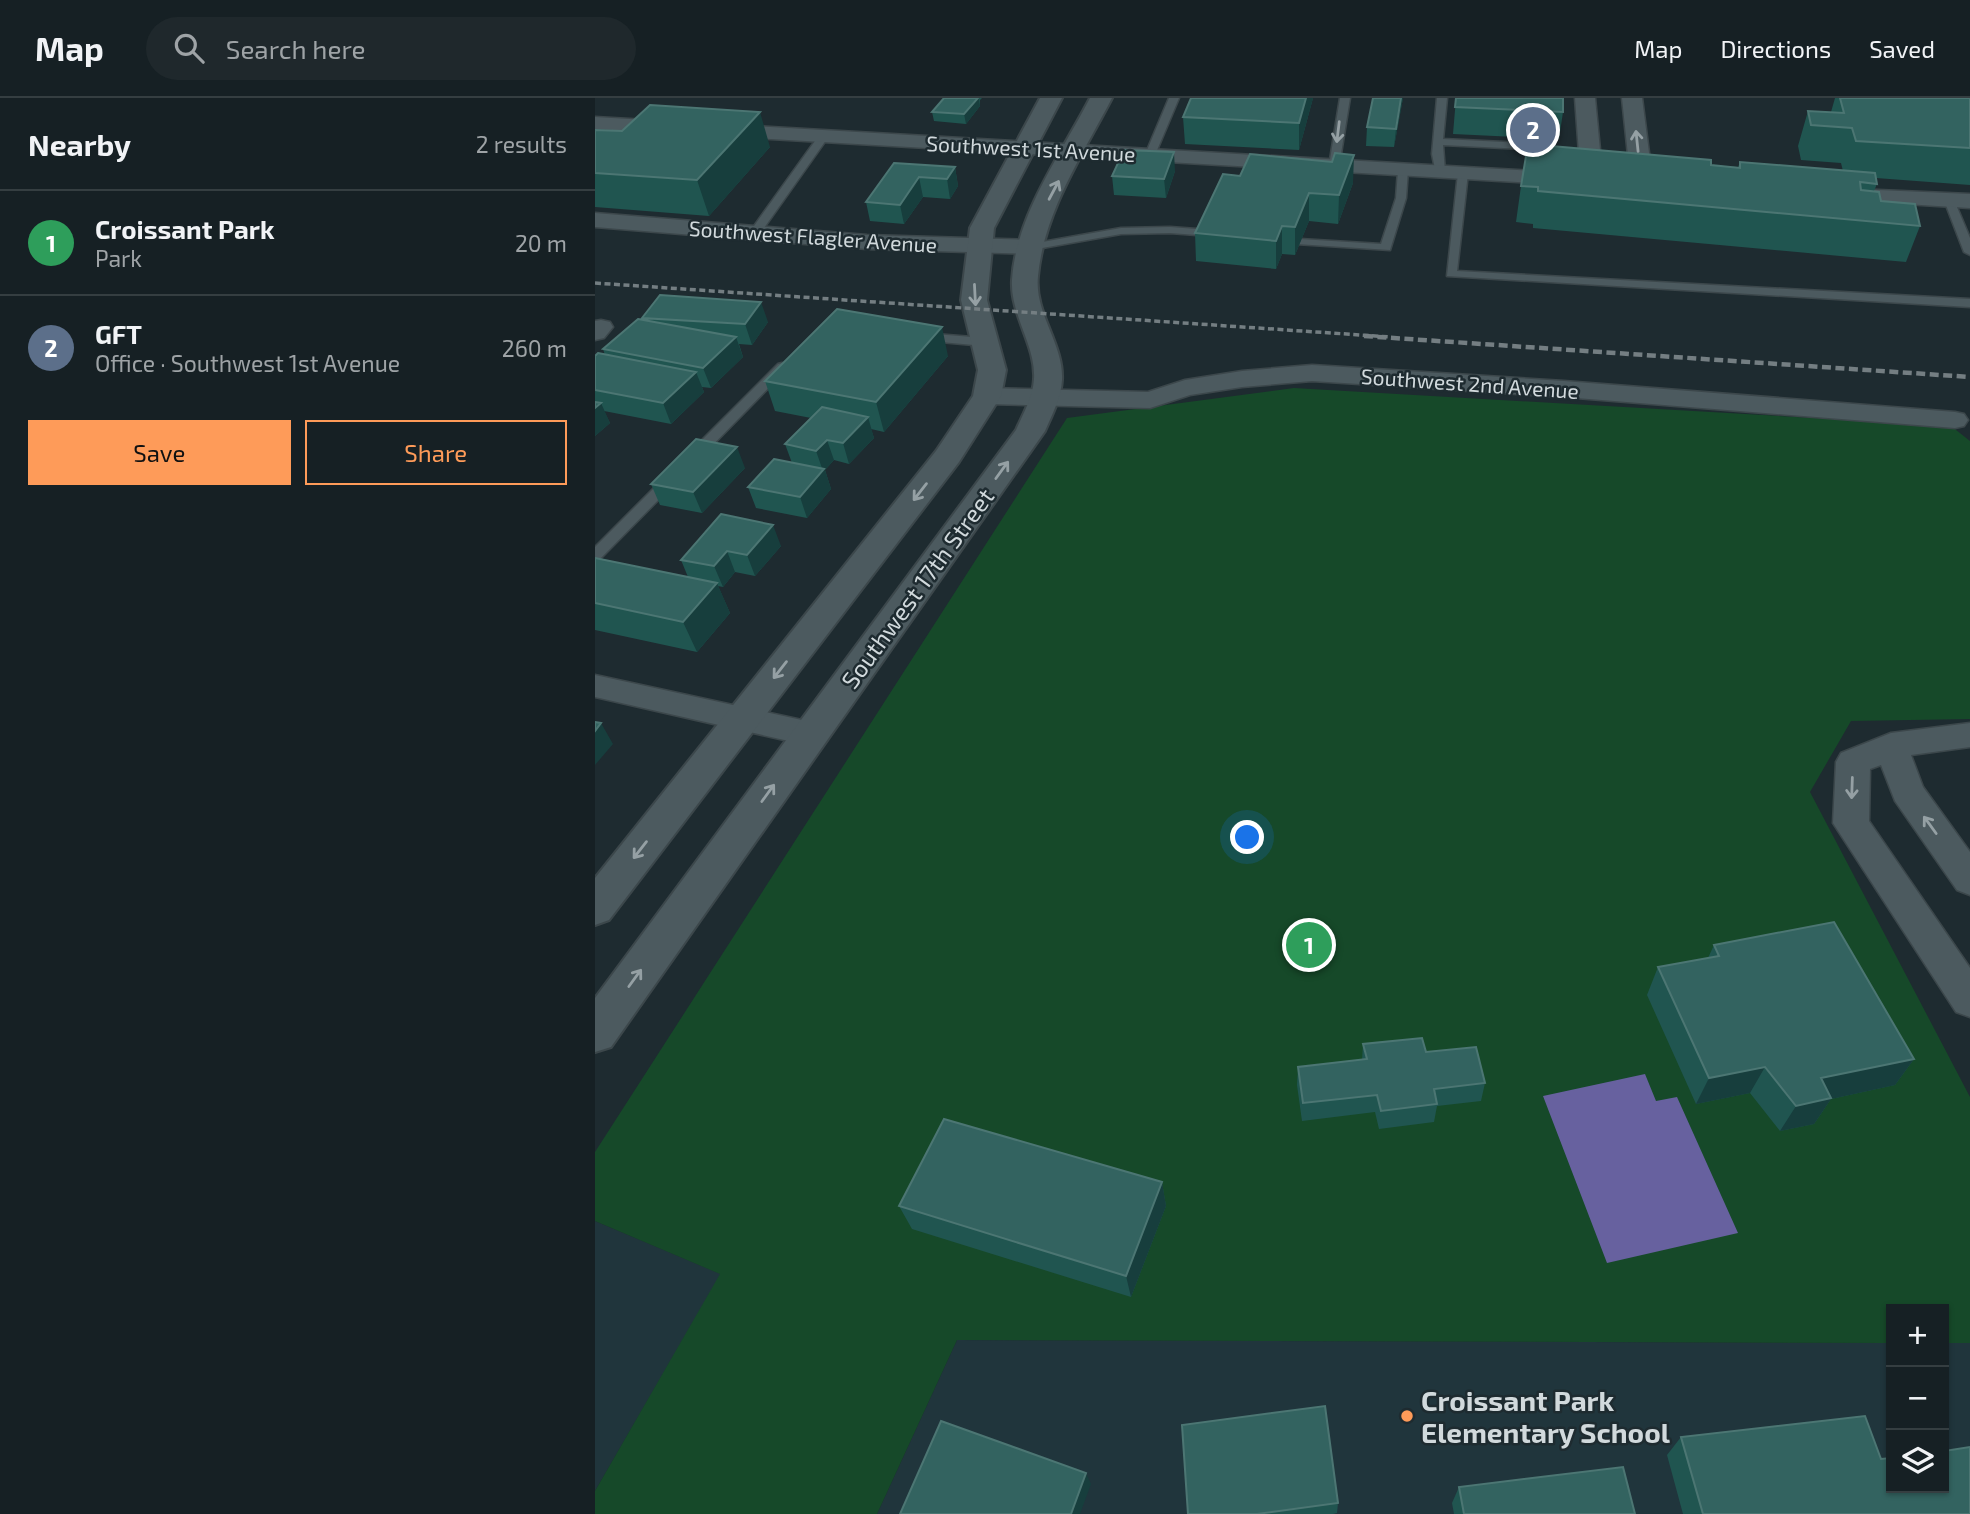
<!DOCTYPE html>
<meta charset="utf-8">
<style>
:root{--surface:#162024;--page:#1f282c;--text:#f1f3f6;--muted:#9ea3a6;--line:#353e41;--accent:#fe9b59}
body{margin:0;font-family:"Exo 2",sans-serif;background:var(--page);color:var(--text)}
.controls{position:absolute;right:21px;bottom:21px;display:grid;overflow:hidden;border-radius:0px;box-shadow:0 2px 5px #0004}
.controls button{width:63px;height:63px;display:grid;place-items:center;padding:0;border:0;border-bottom:2px solid var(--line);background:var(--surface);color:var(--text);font:35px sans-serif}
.you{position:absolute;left:653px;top:740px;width:24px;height:24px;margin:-18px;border:5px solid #fff;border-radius:50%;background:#1a73e8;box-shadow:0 0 0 10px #1a73e833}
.badge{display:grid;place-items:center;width:46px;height:46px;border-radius:50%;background:var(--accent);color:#fff;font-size:23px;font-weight:700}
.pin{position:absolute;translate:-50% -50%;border:4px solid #fff;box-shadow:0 2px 7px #0006}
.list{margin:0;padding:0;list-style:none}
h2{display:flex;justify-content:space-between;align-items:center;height:91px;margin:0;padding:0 28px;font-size:30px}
h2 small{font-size:23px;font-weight:400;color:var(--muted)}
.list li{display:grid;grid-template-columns:46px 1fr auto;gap:21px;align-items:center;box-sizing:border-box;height:105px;padding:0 28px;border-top:2px solid var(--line)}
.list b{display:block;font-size:26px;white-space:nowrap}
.list p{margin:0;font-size:23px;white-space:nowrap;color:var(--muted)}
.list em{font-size:23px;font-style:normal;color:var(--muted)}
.actions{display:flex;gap:14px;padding:21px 28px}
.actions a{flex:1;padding:16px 0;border:2px solid var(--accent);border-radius:0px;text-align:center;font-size:24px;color:var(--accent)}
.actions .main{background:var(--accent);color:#111}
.icon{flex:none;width:38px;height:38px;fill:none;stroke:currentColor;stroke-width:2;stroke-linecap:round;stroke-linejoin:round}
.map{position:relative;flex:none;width:1375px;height:1416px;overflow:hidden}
header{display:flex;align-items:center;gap:42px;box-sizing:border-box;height:98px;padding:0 35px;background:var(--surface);border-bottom:2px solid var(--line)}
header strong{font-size:33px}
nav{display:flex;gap:38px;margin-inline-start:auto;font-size:24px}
.search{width:490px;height:63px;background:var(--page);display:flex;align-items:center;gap:18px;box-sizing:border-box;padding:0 24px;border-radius:38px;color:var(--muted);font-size:26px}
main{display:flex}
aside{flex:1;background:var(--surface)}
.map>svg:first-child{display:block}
</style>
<header>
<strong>Map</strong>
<div class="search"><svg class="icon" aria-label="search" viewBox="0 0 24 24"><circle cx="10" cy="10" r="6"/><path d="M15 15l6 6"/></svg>Search here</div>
<nav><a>Map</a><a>Directions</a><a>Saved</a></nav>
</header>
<main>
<aside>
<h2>Nearby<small>2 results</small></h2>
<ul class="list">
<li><span class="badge" style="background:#2e9e5b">1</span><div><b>Croissant Park</b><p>Park</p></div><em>20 m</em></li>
<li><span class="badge" style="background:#5c6f8a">2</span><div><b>GFT</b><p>Office · Southwest 1st Avenue</p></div><em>260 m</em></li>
</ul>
<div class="actions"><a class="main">Save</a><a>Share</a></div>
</aside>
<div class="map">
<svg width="1375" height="1416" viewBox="0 0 1375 1416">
<rect width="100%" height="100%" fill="#1e2b30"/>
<!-- built -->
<path fill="#20353c" d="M0 1123 126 1176 0 1393Z
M362 1242 1296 1245V1390H1349V1245H1375V1416H282Z"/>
<!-- green -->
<path fill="#164929" d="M699 290 1356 328 1375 343V621L1256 623 1215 694 1375 999V1245H1349V1211H1296V1245L362 1242 282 1416H0V1393L125 1176 0 1123V1054L472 320Z"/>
<!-- water -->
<path fill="#67619f" d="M1050 976 1061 1003 1082 999 1143 1135 1012 1165 948 998Z"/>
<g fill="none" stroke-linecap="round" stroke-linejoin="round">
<defs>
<path id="service" d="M574 0H584L560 57 551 59 550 57Z
M745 0H755L744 68 739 71 734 68Z
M842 0H852L848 41 929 45 934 48 929 51 848 47 850 74 841 76 837 56Z
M225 36 234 38 164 137H156L154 135Z
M808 69 813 72 811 100 795 152 701 146 699 144 705 141 786 146 801 100 803 72Z
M868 72 873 75 862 173 1375 201V209L852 178 863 75Z
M1350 100 1359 102 1375 140V157L1369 154 1349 102Z
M575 129 615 132 621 135 615 138 575 135 526 136 436 152 430 149 436 146 526 130Z
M327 235 390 240 396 244 390 248 323 242 321 239Z
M187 265 191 266V272L104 361H94V355L183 266Z
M76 377 83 381 81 384 5 461 0 463V449L71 378Z"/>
<path id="minor" d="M980 0H1000L1008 83 1005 88H989L986 83Z
M1027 0H1047L1058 86 1055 91H1039L1036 86Z
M0 19 975 75 982 77 986 81 982 85 975 87 0 31Z
M1237 90 1375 96V110L1229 101 1226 96 1229 91Z
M0 115 272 137 436 142 444 144 447 149 444 154 436 156 272 151 0 129Z
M6 222 15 224 18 229 9 240 0 242V223Z
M717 267 969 283 1360 314 1369 316 1373 322 1369 328 1360 330 969 299 717 283 647 289 595 297 555 310 392 306 383 304 379 298 383 292 392 290 553 294 590 282 647 273Z
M0 577 216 624 228 627 233 636 228 645 216 648 0 599Z
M1375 625V649L1316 657 1328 689 1375 754V797L1362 792 1300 703 1286 667 1275 671 1274 723 1375 870V919L1361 914 1238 725 1241 664 1246 655 1296 635Z"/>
<path id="secondary" d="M445 0H467L399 130 392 202 411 272 406 298 364 364 14 822 0 827V780L341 353 378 298 383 272 366 202 375 130Z
M495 0H517C488 56 449 114 443 178 439 215 469 246 467 282 466 300 457 317 450 333L16 949 0 954V900L421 332C428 316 438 299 439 281 441 247 415 217 417 182 421 117 466 56 495 0Z"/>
</defs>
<!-- service casing -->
<use href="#service" stroke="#3c474b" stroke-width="3"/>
<!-- minor casing -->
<use href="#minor" stroke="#3c474b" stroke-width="3"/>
<!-- secondary casing -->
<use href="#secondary" stroke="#3c474b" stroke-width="4"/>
<!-- service -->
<use href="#service" fill="#4c5a5f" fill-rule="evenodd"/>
<!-- minor -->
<use href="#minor" fill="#4c5a5f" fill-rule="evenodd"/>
<!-- secondary -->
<use href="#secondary" fill="#4c5a5f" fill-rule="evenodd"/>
<!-- rail-far1 -->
<path stroke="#747e82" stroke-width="3.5" stroke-dasharray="6 3.5" stroke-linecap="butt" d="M0 185 795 239"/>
<!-- rail -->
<path stroke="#747e82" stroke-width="4.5" stroke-dasharray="9 4.5" stroke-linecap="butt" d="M769 238 1375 279"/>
</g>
<!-- wall -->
<path fill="#205550" d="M349 0H387L385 2V8L371 26 339 23 337 14Z
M718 0 704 52 590 46 588 19Z
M778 0H808L799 49 771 48 772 29Z
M861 0 968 14 964 41 858 36Z
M1240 0H1375V87L1281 80 1282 86 1279 93 1286 103 1325 128 1311 164 938 130V126L921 124 926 88 1116 67 1143 69 1145 64 1248 73 1246 65 1206 62 1203 48 1213 13 1236 14Z
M0 32 175 49 114 118 0 109Z
M299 65 360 69 363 88 355 101 328 99 309 126 275 123 271 104Z
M580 73 571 100 519 97 517 78Z
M628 76 758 85 743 126 714 123 700 157 687 156 681 171 601 163 600 135Z
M47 220 173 224 157 247 144 246 148 259 116 290 107 289 109 294 76 326 9 313 15 325 0 338V258L10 257 8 251 48 222Z
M353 258 289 334 276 331 279 340 254 366 239 362 230 372 236 391 212 420 161 410 153 389 197 365 190 346 216 320 180 313 170 283Z
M150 370 107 415 65 407 56 386Z
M126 416 186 448 160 478 140 474 128 489 123 488 135 515 102 554 0 532V460L93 479 86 462Z
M1119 847 1319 961 1300 987 1236 1001 1219 1026 1185 1033 1155 995 1101 1006 1052 897 1063 869 1113 860Z
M768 946 831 954 890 985 886 1003 842 1008 839 1024 784 1031 780 1014 707 1023 702 987 703 969 767 962Z
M567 1084 571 1108 536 1199 317 1131 304 1108Z
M1086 1339 1286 1361 1375 1416H1088L1072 1357Z
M864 1389 1040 1416H859L857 1405Z
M743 1405 742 1415 738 1416H593Z"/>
<!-- shaded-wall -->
<path fill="#173e3d" d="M383 0H384L385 8 371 26 369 16Z
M711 0H718L704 52V25Z
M806 0H808L799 49 801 31Z
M165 14 175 49 114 118 102 82Z
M579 54 580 73 571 100 569 81Z
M759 57 758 85 743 126 744 97Z
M360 69 363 88 355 101 352 81Z
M324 79 328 99 309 126 305 107Z
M714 95V123L700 157V129Z
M687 128V156L681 171V143Z
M166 204 173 224 157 247 150 226Z
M347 229 353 258 289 334 281 304Z
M141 239 148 259 116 290 108 270Z
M101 274 109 294 76 326 68 305Z
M6 305 15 325 0 338V310Z
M273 319 279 340 254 366 248 345Z
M232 342 239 362 230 372 236 391 212 420 205 399 228 373 221 353Z
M142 349 150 370 107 415 98 394Z
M178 427 186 448 160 478 152 457Z
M132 453 140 474 128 489 119 468Z
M122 485 135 515 102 554 88 524Z
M6 625 18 646 0 667V633Z
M1319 961 1300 987 1236 1001 1219 1026 1185 1033 1201 1008 1226 980Z
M1170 969 1155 995 1101 1006 1114 980Z
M567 1084 571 1108 536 1199 531 1178Z
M491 1375 496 1386 485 1416H476Z"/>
<!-- building -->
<path fill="#336360" stroke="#4c7673" stroke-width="2" d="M349 0H383L369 16 337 14Z
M596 0H711L704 25 588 19Z
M778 0H806L801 31 772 29Z
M861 0H968V14L860 9Z
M1245 0H1375V50L1261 43 1257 30 1216 27 1213 13 1249 15Z
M55 7 165 14 102 82 0 75V32L27 33Z
M933 46 1116 62V67L1145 70V64L1280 75 1282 86 1265 84 1266 92 1284 94 1286 103 1320 106 1325 128 943 93V89L926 88Z
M529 52 579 54 569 81 517 78Z
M740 55 759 57 744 97 714 95 700 129 687 128 681 143 600 135 628 76 645 78 655 56 737 64Z
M299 65 360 69 352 81 324 79 305 107 271 104Z
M65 197 166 204 150 226 47 220Z
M242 211 347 229 281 304 170 283Z
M43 221 141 239 108 270 8 251Z
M3 255 101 274 68 305 0 292V258Z
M0 304 6 305 0 310Z
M227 309 273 319 248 345 232 342 221 353 190 346Z
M101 341 142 349 98 394 56 386Z
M179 361 229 371 205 399 153 389Z
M126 416 178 427 152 457 132 453 119 468 86 462Z
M0 460 122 485 88 524 0 505Z
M0 624 6 625 0 633Z
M1239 824 1319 961 1226 980 1236 1000 1201 1008 1170 969 1114 980 1063 869 1124 858 1119 847Z
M827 940 831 954 881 949 890 985 839 991 842 1006 786 1013 782 997 708 1005 703 969 772 961 768 946Z
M349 1021 567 1084 531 1178 304 1108Z
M730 1308 743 1405 662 1416H593L587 1327Z
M1270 1318 1286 1361 1296 1360V1390H1349V1353L1375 1349V1416H1108L1086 1339Z
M346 1323 491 1375 476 1416H305Z
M1028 1369 1040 1416H869L864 1389Z"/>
<!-- one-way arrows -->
<defs><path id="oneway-shaft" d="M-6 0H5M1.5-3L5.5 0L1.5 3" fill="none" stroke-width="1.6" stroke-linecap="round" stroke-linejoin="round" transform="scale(1.75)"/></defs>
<g stroke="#95a0a4">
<use href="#oneway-shaft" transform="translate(743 34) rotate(97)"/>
<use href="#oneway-shaft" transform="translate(1042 43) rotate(-96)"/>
<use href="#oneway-shaft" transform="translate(459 92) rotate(-62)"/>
<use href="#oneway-shaft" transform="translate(380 197) rotate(87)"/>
<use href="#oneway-shaft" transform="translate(407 372) rotate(-54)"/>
<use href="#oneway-shaft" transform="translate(325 394) rotate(128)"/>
<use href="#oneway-shaft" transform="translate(185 572) rotate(128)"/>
<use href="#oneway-shaft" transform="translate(1257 690) rotate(92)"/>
<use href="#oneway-shaft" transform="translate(173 695) rotate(-54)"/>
<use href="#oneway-shaft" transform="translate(1335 727) rotate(-126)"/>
<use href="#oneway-shaft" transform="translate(45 752) rotate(128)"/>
<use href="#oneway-shaft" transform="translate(40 880) rotate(-54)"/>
</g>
<!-- markers -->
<circle fill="#fe9b59" stroke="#1e2b30" stroke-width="2.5" cx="812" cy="1318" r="7"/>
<g text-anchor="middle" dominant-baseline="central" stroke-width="5" stroke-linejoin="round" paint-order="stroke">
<!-- far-street labels -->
<g font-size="21" fill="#d1d9dc" stroke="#1e2b30">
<text transform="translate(436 50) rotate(3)">Southwest 1st Avenue</text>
<text transform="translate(218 138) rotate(4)">Southwest Flagler Avenue</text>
<text transform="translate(875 285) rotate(4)">Southwest 2nd Avenue</text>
</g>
<!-- street labels -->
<g font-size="24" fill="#d1d9dc" stroke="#1e2b30">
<text transform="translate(322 490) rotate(-54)">Southwest 17th Street</text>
</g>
<!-- near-poi labels -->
<g font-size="28" font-weight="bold" fill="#d1d9dc" stroke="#1e2b30" text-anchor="start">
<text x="826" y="1302">Croissant Park<tspan x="826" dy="32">Elementary School</tspan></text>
</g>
</g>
</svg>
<div class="controls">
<button>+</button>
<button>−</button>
<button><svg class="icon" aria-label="layers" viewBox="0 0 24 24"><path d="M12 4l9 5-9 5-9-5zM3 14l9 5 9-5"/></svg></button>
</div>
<div class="you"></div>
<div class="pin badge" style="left:714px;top:847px;background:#2e9e5b">1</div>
<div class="pin badge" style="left:938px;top:32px;background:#5c6f8a">2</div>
</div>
</main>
